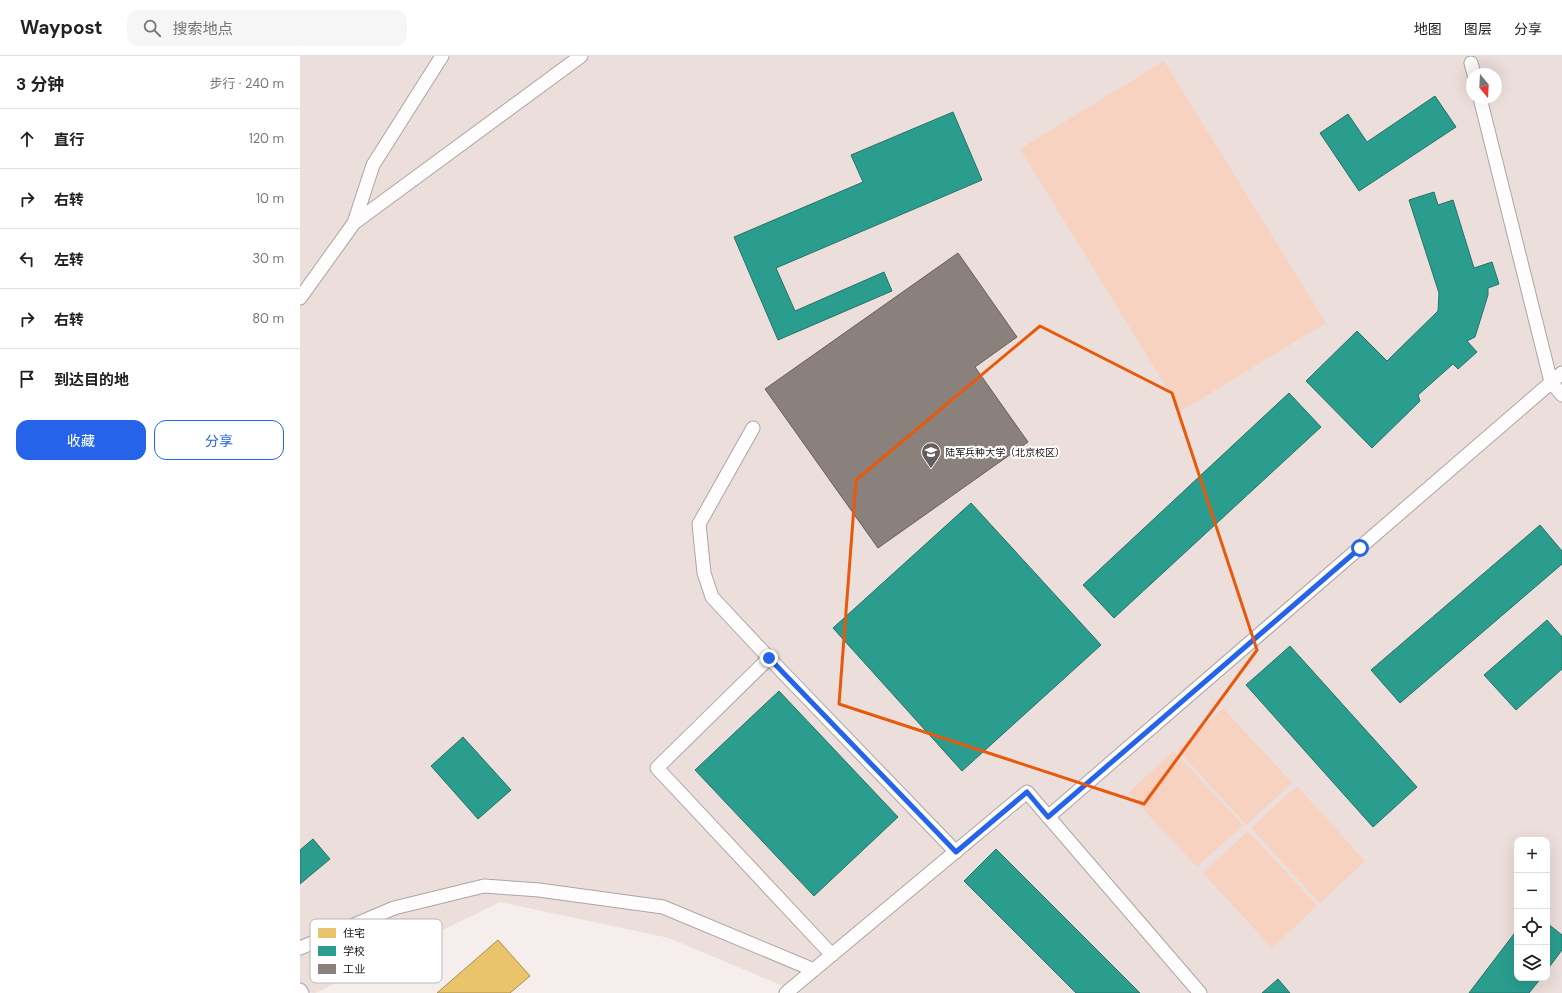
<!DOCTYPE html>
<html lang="zh">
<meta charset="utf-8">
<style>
:root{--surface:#fff;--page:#f6f6f6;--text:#222;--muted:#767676;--line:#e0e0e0;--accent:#2563eb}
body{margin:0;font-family:"DM Sans","Noto Sans SC",sans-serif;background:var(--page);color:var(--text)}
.controls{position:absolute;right:12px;bottom:12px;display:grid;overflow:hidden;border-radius:8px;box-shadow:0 4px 16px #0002}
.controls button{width:36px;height:36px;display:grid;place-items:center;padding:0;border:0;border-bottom:1px solid var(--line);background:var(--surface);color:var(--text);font:20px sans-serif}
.compass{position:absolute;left:1166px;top:12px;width:36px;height:36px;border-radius:50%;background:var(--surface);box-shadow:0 4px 16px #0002;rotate:162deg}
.stop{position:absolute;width:12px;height:12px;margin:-9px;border:3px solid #2563eb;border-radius:50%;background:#fff}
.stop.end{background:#2563eb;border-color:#fff;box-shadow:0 1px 4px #0008}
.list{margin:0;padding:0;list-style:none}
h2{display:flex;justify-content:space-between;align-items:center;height:52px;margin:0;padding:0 16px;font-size:17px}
h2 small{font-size:13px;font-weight:400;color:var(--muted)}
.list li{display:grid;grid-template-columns:26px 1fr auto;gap:12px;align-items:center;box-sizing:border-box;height:60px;padding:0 16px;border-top:1px solid var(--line)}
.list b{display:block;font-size:15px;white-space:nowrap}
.list em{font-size:13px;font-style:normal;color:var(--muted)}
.actions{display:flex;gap:8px;padding:12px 16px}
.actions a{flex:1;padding:9px 0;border:1px solid var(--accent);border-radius:12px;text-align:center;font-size:14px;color:var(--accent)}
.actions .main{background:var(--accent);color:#fff}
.icon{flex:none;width:22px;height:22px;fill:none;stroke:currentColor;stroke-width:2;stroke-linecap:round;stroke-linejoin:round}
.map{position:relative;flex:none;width:1262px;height:937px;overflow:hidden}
header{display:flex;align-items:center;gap:24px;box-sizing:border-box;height:56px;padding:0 20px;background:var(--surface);border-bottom:1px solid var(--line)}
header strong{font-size:19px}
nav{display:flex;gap:22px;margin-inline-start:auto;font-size:14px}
.search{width:280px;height:36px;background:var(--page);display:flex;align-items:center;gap:10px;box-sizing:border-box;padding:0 14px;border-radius:12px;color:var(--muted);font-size:15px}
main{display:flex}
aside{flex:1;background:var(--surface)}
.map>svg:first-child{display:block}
</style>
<header>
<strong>Waypost</strong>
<div class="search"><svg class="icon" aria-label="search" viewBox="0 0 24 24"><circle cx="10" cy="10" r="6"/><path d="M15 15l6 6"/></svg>搜索地点</div>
<nav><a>地图</a><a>图层</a><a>分享</a></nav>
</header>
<main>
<aside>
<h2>3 分钟<small>步行 · 240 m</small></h2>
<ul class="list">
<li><svg class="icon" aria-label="ahead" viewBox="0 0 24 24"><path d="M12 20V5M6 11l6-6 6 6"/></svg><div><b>直行</b></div><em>120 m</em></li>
<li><svg class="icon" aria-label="right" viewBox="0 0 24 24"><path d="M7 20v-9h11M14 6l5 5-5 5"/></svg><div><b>右转</b></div><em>10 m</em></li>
<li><svg class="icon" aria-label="left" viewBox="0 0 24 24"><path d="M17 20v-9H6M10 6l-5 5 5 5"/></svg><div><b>左转</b></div><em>30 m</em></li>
<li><svg class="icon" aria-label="right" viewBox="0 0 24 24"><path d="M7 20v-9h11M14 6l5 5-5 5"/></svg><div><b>右转</b></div><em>80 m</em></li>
<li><svg class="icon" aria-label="arrive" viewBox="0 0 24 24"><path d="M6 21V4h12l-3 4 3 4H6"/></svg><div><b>到达目的地</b></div></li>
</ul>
<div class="actions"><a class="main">收藏</a><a>分享</a></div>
</aside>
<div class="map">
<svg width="1262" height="937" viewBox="0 0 1262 937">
<rect width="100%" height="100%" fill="#f5eeec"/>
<!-- built -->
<path fill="#ecdeda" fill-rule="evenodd" d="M0 0H1262V937H500L369 882 200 846 15 937 0 935ZM1172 18H1196V42H1172ZM1217 784H1247V922H1217Z"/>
<!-- green -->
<path fill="#f7d2c1" d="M864 5 1026 267 881 355 720 93Z
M923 652 992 727 946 769 878 694Z
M874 695 943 769 897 811 828 737Z
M997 730 1065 805 1020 847 951 772Z
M948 775 1017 850 972 892 903 817Z"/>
<!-- homes -->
<path fill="#e9c46a" stroke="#a98e4f" d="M198 884 230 920 210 937H137Z"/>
<!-- schools -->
<path fill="#2a9d8f" stroke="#247369" d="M1135 40 1156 71 1059 135 1020 77 1048 58 1067 86Z
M653 56 682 124 476 212 495 255 584 216 592 235 478 284 434 181 563 126 551 99Z
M1134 136 1138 149 1153 144 1174 212 1192 206 1199 228 1188 232V239L1175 281 1167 285 1177 296 1158 313 1153 308 1118 339 1120 345 1072 392 1006 325 1057 275 1087 305 1138 255 1139 237 1109 144Z
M989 337 1021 371 814 562 783 529Z
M671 447 801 589 662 715 533 572Z
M1240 469 1262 495V508L1100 647 1071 614Z
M1247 564 1262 581V613L1216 654 1184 619Z
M990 590 1117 731 1073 771 946 629Z
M479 635 598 761 514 840 395 714Z
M163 681 211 734 178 763 131 710Z
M13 783 30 803 0 828V794Z
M696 793 840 937H776L664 825Z
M1247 867 1262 879V894L1247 914Z
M1217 874V922H1241L1229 937H1169Z
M978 923 990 937H962Z"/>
<!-- industry -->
<path fill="#8a817c" stroke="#675f5b" d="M658 197 717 281 675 311 728 386 578 492 465 333Z"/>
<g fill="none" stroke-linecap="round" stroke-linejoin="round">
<defs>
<path id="service" d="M1171 7 1174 18
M1180 42 1251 326 1262 339
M54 167 73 109 142 0
M0 242 54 167 281 0
M453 372 399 468 404 517 412 541 469 602 656 796
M469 602 357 712 532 899
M748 761 1262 317
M0 892 94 852 184 830 239 834 363 851 514 914
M0 934 2 937
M486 937 727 736 900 937"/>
</defs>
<!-- service casing -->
<use href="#service" stroke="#aba6a4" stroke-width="15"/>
<!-- service -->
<use href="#service" stroke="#fefcfc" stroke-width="13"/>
</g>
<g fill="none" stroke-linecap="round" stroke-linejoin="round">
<!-- route -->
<path stroke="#2563eb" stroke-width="5" d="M469 602 656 796 727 736 748 761 1060 492"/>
</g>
<!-- marked area -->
<path fill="none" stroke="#e8590c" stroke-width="3" stroke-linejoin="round" d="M740 270 872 337 957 594 844 748 539 648 556 424Z"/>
<!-- icons -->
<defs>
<symbol id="university-pin" viewBox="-11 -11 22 30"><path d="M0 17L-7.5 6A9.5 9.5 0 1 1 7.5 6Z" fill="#635e5c" stroke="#fff"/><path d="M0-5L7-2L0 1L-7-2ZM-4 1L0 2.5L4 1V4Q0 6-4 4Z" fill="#fff"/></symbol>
</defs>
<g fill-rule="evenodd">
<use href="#university-pin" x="620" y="385" width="22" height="30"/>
</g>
<g text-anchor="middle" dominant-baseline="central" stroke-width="4" stroke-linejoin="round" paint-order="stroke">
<!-- poi labels -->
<g font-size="10" fill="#15110f" stroke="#fff" text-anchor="start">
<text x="645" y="396">陆军兵种大学（北京校区）</text>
</g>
</g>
<!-- legend -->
<rect x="10" y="863" width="132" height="64" rx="6" fill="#fff" stroke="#b9b8b7" stroke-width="1"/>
<rect x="18" y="872" width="18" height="10" fill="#e9c46a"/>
<rect x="18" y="890" width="18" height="10" fill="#2a9d8f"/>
<rect x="18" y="908" width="18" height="10" fill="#8a817c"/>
<g font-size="11" fill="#15110f">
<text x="43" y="881">住宅</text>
<text x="43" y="899">学校</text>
<text x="43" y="917">工业</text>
</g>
</svg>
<div class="controls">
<button>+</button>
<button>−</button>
<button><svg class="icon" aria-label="locate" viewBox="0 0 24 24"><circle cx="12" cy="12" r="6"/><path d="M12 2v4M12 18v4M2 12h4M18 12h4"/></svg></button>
<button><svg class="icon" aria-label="layers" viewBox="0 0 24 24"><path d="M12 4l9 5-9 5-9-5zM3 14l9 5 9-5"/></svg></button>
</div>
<svg class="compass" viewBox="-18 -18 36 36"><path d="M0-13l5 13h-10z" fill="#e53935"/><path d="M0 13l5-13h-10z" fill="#767676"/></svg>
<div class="stop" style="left:1060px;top:492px"></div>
<div class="stop end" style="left:469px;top:602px"></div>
</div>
</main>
